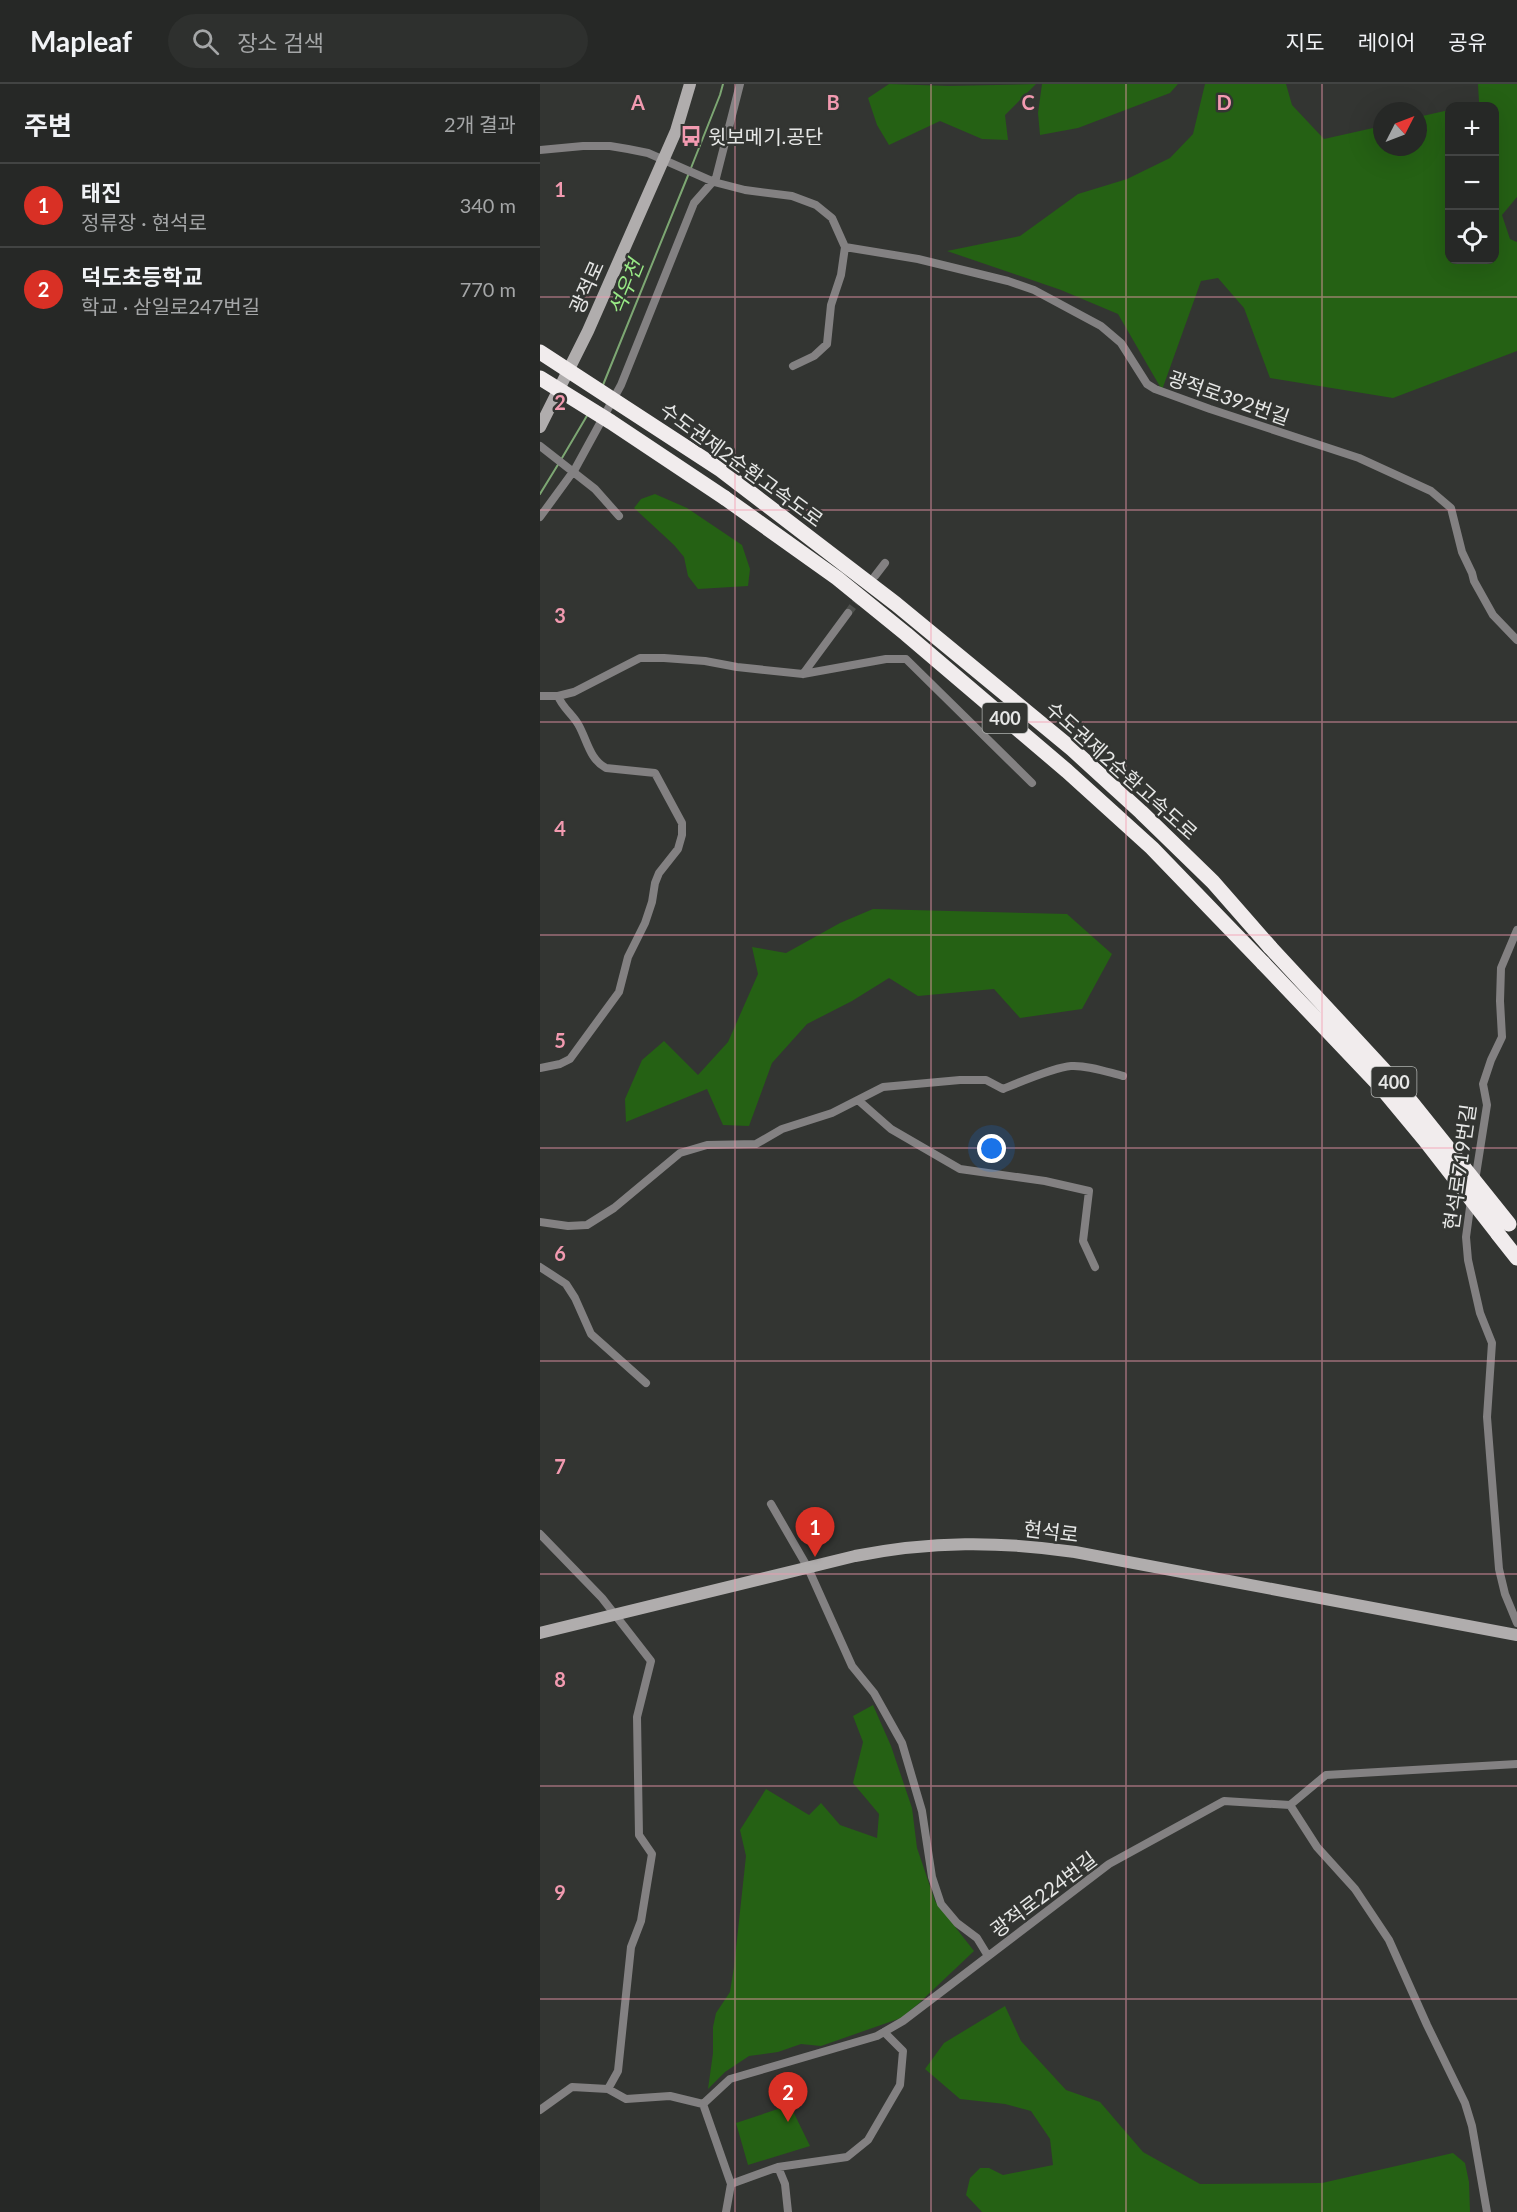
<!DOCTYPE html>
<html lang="ko">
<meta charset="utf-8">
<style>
:root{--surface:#262826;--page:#2e302e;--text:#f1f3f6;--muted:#a4a6a7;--line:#424443;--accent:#d93025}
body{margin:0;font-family:Lato,"Noto Sans KR",sans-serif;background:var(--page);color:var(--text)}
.controls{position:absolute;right:18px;top:18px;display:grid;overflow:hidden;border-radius:12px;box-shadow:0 6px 24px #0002}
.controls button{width:54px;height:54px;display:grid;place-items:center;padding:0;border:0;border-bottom:2px solid var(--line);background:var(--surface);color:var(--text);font:30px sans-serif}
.compass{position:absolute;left:833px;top:18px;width:54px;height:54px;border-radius:50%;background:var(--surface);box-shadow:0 6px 24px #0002;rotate:48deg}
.you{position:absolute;left:452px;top:1065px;width:21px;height:21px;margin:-15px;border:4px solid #fff;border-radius:50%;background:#1a73e8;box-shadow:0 0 0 9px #1a73e833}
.badge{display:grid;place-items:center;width:39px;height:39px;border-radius:50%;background:var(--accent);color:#fff;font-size:20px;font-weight:700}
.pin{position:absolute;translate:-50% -50px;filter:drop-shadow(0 2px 3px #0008)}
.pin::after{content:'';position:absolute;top:32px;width:21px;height:18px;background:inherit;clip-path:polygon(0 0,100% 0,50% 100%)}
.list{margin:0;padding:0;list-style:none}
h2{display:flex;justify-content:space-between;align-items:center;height:78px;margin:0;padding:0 24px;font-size:26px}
h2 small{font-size:20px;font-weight:400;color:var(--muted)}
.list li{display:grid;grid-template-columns:39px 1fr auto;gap:18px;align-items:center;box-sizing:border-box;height:84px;padding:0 24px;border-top:2px solid var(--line)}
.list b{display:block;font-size:22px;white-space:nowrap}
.list p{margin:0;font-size:20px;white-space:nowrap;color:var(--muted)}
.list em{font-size:20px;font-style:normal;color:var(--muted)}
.icon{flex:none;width:33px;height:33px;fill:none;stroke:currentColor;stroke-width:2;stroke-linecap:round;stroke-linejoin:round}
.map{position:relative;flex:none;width:977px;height:2128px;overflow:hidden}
header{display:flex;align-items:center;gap:36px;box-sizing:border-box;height:84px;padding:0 30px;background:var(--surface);border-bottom:2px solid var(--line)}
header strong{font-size:28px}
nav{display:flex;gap:33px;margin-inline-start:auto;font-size:21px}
.search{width:420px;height:54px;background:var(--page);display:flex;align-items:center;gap:15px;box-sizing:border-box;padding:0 21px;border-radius:33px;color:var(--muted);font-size:22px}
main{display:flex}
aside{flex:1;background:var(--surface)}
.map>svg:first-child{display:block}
</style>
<header>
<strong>Mapleaf</strong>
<div class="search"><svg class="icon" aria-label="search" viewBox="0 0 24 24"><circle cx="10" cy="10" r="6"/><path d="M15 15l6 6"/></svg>장소 검색</div>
<nav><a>지도</a><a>레이어</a><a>공유</a></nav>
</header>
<main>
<aside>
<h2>주변<small>2개 결과</small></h2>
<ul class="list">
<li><span class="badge">1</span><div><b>태진</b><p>정류장 · 현석로</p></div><em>340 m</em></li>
<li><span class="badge">2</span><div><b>덕도초등학교</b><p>학교 · 삼일로247번길</p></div><em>770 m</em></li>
</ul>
</aside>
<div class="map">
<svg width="977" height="2128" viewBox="0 0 977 2128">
<rect width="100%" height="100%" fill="#333532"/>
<!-- green -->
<path fill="#256114" d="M349 0 409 2 496 0 465 31 468 56 442 55 400 37 349 61 337 41 328 14Z
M502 0H638L630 9 538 44 500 51 498 29Z
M665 0H746L752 21 784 55 842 42V63H878V33L909 26 910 176H954V22H923L939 18 938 0H977V113L962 131 970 155 977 158V267L853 314 730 294 704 224 678 194 661 197 622 306 578 230 521 206 407 167 480 152 538 110 587 95 630 74 653 50Z
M115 410 147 424 202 461 210 485 208 502 158 505 148 492 144 473 134 461 94 424 101 415Z
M333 825 527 830 572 870 542 925 480 934 454 905 378 912 349 894 312 917 267 940 232 979 209 1042 183 1041 167 1005 86 1038 85 1015 102 976 124 957 158 991 188 958 218 890 212 863 246 869 300 839Z
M333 1621 351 1662 372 1724 377 1764 395 1817 434 1867 377 1921 361 1934 281 1962 261 1960 238 1968 209 1972 185 1988 168 2005 173 1969V1943L176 1929 190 1908 194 1883 206 1772 200 1746 226 1705 269 1731 281 1719 300 1741 337 1754 339 1730 313 1699 323 1658 313 1632Z
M465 1922 481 1957 526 2006 560 2018 603 2068 660 2100 782 2099 913 2069 925 2079 929 2098 930 2128H442L426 2111 430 2094 440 2084H449L463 2091 513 2081 510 2055 491 2027 465 2020 420 2015 385 1985 404 1959Z
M250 2021 270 2062 208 2081 196 2039Z"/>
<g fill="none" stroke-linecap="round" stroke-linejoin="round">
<!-- stream -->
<path stroke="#7da773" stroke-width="2" d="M151 84 180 11 183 0
M63 301 149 89
M22 374 48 330
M0 410 19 379"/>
<!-- street-tunnel -->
<path stroke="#4e504d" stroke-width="8" stroke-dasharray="8 4" stroke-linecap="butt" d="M308 529 322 510"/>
<!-- street -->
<path stroke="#838182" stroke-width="8" d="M0 66 43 62H70L88 65 108 69 174 98 205 106 252 112 276 121 292 134 305 163 378 175 468 197 494 206 561 242 581 259 607 300 615 305 670 325 819 374 891 407 911 424 922 468 932 489 934 497 953 531 977 556
M253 282 274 272 287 260 291 221 301 191 305 163
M0 362 55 405 79 432
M0 433 35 385 81 301 154 119 176 94 200 0
M335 492 345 479
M263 590 308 529
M0 612H18C22 623 32 630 38 640 47 655 49 675 66 684L115 689 142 739V751L138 765 119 789 115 799 112 818 105 839 88 873 79 908 30 975 20 980 0 984
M18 612 34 608 100 574H124L165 577 197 583 263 590 346 575H366L492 699
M318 1016 351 1045 420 1085 505 1097 549 1107 543 1157 555 1183
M935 1097 947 1021 943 1000 951 976 962 953 960 917 961 884 977 846
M931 1116 926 1153 928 1176 940 1229 952 1259 947 1333 959 1485 965 1510 977 1539
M0 1138 28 1142 47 1141 74 1124 140 1069 167 1061 216 1060 242 1045 292 1029 343 1003 420 996H446L463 1005C480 998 515 983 531 982 548 981 567 988 583 992
M0 1183 26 1200 35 1214 51 1250 106 1299
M231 1420 268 1484 312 1582 334 1609 362 1659 382 1727 392 1793 401 1820 417 1839 437 1854 448 1872
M0 1450 62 1514 111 1577 97 1633 99 1751 112 1770 101 1837 91 1863 78 1987 68 2005
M750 1721 777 1763 815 1805 849 1856 887 1941 925 2019 932 2042 947 2128
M163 2020 191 2100 186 2128
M0 2026 32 2003 68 2005 86 2015 130 2012 163 2020 190 1995 337 1952 363 1937 569 1780 684 1717 750 1721 786 1691 977 1680
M238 2083 307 2073 328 2056 360 2001 363 1967 344 1948
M191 2100 238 2083 245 2100 248 2128"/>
<!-- secondary -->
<path stroke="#b0adad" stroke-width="12" d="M0 343 48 247 136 47 150 0
M0 1549 315 1472C391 1457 459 1457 535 1468L977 1551"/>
<!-- highway -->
<path stroke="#f1eced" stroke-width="15" d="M198 399 356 520 532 665 601 728 673 798 730 863
M185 414 297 494 366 550 527 687 612 764 723 879
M958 1150 977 1174"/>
<!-- highway-bridge -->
<path stroke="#f1eced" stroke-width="15" d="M0 268 181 386 198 399
M0 294 71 338 185 414
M730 863 856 999 969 1140
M723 879 840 1002 884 1055 958 1150"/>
</g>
<!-- grid -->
<path fill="none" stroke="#f29ab0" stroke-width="1.5" stroke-opacity="0.55" d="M195 0V2128M391 0V2128M586 0V2128M782 0V2128M0 213H977M0 426H977M0 638H977M0 851H977M0 1064H977M0 1277H977M0 1490H977M0 1702H977M0 1915H977"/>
<!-- icons -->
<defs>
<symbol id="bus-bare" viewBox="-9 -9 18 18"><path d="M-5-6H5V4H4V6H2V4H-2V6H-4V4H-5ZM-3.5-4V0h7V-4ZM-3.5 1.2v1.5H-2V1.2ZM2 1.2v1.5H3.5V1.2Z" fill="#f29ab0" stroke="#333532" stroke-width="2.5" paint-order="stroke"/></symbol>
</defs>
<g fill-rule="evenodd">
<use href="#bus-bare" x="136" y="37" width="30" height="30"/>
</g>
<g text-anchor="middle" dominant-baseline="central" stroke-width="5" stroke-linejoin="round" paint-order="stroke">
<!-- shield labels -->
<g fill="#333532" stroke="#b0b2b0" stroke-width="1.5">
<rect x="442.5" y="619" width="45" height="30" rx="4.5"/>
<rect x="831.5" y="983" width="45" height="30" rx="4.5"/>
</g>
<g font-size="18" font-weight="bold" fill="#e6e7e6">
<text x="465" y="634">400</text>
<text x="854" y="998">400</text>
</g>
<!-- poi labels -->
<g font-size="20" fill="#e6e7e6" stroke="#333532" text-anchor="start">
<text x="168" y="52">윗보메기.공단</text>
</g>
<!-- street labels -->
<g font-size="20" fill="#e6e7e6" stroke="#333532">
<text transform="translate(46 203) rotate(-66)">광적로</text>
<text transform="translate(689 313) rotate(19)">광적로392번길</text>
<text transform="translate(202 380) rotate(36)">수도권제2순환고속도로</text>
<text transform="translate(582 686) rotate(42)">수도권제2순환고속도로</text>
<text transform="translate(919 1083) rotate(-82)">현석로719번길</text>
<text transform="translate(511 1447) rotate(7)">현석로</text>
<text transform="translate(503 1810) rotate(-37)">광적로224번길</text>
</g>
<!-- water labels -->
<g font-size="21" font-style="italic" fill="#98e985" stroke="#333532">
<text transform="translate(85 203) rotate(-68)">석우천</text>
</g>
</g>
<g font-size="20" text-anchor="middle" font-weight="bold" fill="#f29ab0" stroke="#333532" stroke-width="5" stroke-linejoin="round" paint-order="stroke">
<text x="98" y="26">A</text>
<text x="293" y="26">B</text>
<text x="488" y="26">C</text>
<text x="684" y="26">D</text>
<text x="20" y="113">1</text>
<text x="20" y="326">2</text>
<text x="20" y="539">3</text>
<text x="20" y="752">4</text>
<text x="20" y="964">5</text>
<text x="20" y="1177">6</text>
<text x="20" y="1390">7</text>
<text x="20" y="1603">8</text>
<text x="20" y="1816">9</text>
</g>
</svg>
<div class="controls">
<button>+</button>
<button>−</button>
<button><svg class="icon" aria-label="locate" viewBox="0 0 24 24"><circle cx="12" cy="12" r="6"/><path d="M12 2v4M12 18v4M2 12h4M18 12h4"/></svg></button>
</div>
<svg class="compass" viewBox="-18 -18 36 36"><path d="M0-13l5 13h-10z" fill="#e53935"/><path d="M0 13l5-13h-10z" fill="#a4a6a7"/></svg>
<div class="you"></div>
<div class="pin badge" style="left:275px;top:1473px">1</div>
<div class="pin badge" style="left:248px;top:2038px">2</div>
</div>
</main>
